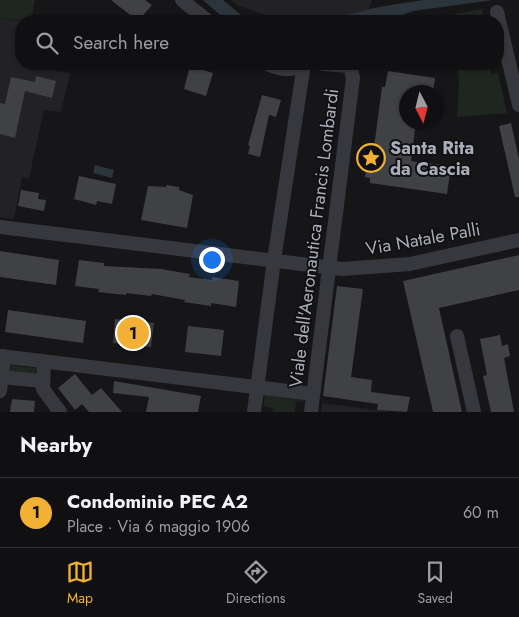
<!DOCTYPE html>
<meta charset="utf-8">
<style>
:root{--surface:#101012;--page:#1e1e20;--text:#f1f3f6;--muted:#9c9d9f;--line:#303032;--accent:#f2b134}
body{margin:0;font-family:Jost,sans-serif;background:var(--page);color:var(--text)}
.compass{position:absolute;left:399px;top:85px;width:45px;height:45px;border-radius:50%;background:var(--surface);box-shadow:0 1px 4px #0004;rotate:173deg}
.you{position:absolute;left:211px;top:259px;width:18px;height:18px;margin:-12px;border:4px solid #fff;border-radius:50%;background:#1a73e8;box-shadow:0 0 0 8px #1a73e833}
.badge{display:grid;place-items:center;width:32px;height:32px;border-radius:50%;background:var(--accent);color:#111;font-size:16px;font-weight:700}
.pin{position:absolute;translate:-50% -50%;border:2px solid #fff;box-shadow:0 1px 5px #0006}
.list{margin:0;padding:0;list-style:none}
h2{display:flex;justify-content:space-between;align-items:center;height:65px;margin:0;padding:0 20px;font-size:21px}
h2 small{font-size:16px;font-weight:400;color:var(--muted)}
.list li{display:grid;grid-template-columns:32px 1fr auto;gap:15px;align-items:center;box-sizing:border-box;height:70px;padding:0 20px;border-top:1px solid var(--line)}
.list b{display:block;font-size:19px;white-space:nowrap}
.list p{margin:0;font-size:16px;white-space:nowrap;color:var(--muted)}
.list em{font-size:16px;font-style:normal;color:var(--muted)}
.icon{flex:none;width:28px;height:28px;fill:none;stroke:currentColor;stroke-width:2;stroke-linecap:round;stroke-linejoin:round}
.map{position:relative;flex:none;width:519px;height:412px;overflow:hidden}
.search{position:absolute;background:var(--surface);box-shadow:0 1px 4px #0004;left:15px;right:15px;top:15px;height:55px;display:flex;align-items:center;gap:12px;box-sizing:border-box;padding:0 18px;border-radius:20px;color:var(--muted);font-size:19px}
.sheet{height:135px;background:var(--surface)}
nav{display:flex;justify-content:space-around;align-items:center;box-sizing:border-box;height:70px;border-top:1px solid var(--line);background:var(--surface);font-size:14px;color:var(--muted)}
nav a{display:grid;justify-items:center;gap:2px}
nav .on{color:var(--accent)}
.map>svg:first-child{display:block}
</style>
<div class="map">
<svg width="519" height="412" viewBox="0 0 519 412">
<rect width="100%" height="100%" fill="#161618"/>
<!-- built -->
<path fill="#222225" d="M231 0H372L366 17 310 21H283L237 5Z
M0 18 23 21H21L23 66 70 73 61 112 44 110 29 178 22 177 14 219 0 217Z
M322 403 377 410 390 412H321Z"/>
<!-- green -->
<path fill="#1e261f" d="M0 0H35L31 21 0 18Z
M482 9 485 21H418Z
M457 64H495L490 65 491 74 498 73 507 113 457 117 459 78Z
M10 365 36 368 35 374 9 371Z
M265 395 305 401V402L296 401 295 412H272L273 408 263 406Z"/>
<!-- water -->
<path fill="#2c353c" d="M203 0H223L248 21H227Z
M423 0H493L413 11 387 21H323L379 7Z
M95 165 114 170 112 178 93 173Z"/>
<!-- building -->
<path fill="#404145" d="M111 0H145L152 5 138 21Z
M190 66 213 73 206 96 184 89Z
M388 71 435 78 433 92H406V122H416L411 161 451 166 447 194 370 183V178L365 177 367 161 372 162 382 87H385Z
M36 76 56 81 52 98 25 91 15 138 0 134V103L5 104 11 77 35 82Z
M262 95 281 100 276 117 269 115 260 157 248 154 250 146 248 145Z
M511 123 519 159V197H515L499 126Z
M79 176 116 184 112 204 97 201 96 205 74 199Z
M166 185 179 187V190L193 195 187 228 141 220 148 186 166 187Z
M21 190 39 193 38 199 46 200 44 211 18 206Z
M0 251 59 260 56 285 0 277Z
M519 255V290L439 308 462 412H433L403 281Z
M79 260 104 263V266L161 269 190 274 189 277 212 280V277L239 281 236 307 211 303V306L184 302 185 300 152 294 151 296 126 293V295L98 292 99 289 75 286Z
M337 286 363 289 351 377 372 380 371 392 410 397 407 412 377 410 378 404 323 396Z
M8 310 86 321 83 343 5 332Z
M115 319 154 323 151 347 113 343Z
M188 326 224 330 221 356 185 352Z
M500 335 502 346 508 344 510 356 504 358 514 412H491L483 376 487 375 480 339Z
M75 374 92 395 101 388 122 412H89L82 404 75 410 58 388Z
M114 381 201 396 198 412H146L149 397 113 393Z
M12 399 35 401 34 412H10Z"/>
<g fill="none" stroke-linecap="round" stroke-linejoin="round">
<!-- minor -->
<path stroke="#37383d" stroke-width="14" d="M182 0 208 21
M497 12 519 105
M267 64C278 69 291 73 301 64
M0 227 342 269 410 264 519 240
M457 336 474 412
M0 356 313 394
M44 362 43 389 60 412
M1 377 42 381
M0 391 4 356
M254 412 274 260 304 64
M311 412 353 78 350 66 323 64"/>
</g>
<!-- icons -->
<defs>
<symbol id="sight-ring" viewBox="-11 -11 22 22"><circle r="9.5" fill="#111113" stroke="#f2b134" stroke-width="1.5"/><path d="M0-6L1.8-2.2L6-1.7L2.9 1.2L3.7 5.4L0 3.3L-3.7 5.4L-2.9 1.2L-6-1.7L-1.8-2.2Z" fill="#f2b134"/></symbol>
</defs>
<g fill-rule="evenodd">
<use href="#sight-ring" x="355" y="142" width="32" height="32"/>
</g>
<g text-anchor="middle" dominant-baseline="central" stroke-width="4" stroke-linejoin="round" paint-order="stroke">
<!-- poi labels -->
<g font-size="18" font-weight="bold" fill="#a8adb8" stroke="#111113" text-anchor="start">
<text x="390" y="148">Santa Rita<tspan x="390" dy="21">da Cascia</tspan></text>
</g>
<!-- street labels -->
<g font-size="18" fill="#a8adb8" stroke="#111113">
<text transform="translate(314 238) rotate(-83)">Viale dell'Aeronautica Francis Lombardi</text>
<text transform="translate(423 239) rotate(-10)">Via Natale Palli</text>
</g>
</g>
</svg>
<svg class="compass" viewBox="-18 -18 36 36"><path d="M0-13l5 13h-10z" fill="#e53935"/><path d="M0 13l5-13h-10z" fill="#9c9d9f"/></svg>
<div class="you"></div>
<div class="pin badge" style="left:133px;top:333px">1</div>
<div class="search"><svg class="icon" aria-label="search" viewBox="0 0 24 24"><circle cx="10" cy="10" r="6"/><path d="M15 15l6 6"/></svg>Search here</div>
</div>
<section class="sheet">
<h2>Nearby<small></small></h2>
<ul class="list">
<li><span class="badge">1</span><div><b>Condominio PEC A2</b><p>Place · Via 6 maggio 1906</p></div><em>60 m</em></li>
</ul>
</section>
<nav>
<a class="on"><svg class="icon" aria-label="map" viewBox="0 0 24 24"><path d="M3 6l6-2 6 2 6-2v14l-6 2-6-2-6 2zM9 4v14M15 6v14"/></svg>Map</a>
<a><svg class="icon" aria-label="directions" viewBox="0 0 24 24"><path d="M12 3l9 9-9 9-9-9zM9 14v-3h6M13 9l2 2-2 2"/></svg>Directions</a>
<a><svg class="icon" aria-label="saved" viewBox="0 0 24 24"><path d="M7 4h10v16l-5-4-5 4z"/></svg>Saved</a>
</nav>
